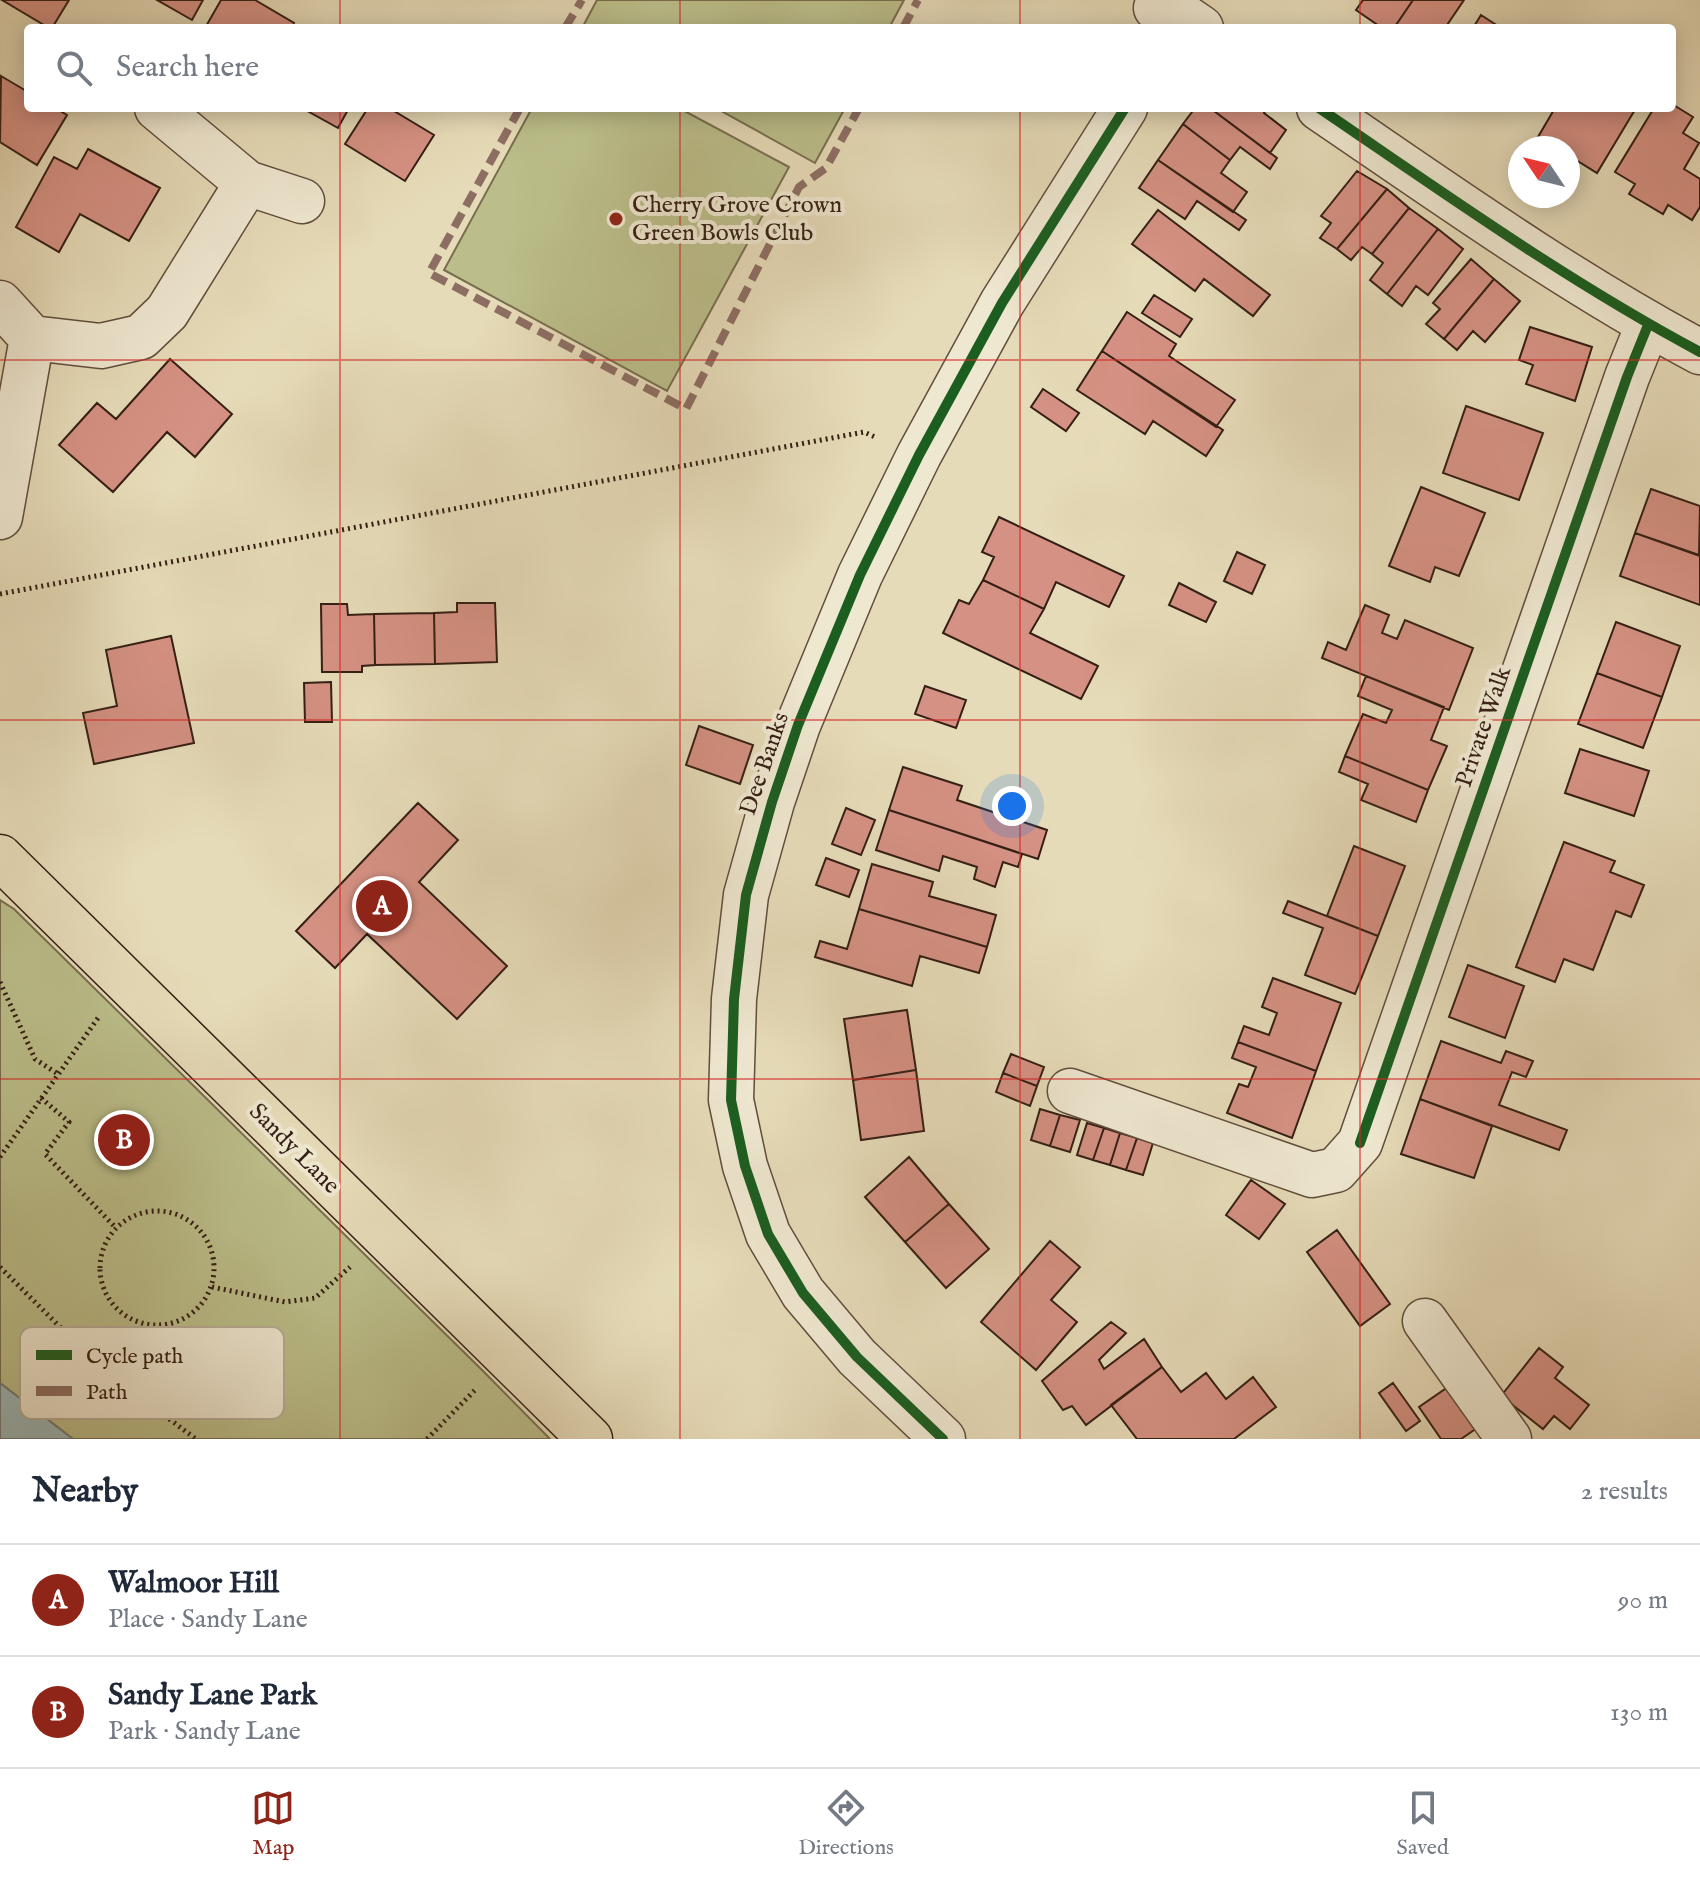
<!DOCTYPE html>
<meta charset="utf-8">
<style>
:root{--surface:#fff;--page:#f2f2f3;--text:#1f2937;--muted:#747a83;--line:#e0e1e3;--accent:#8f2418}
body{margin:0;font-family:"IM FELL English",serif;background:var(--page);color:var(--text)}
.compass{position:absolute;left:1508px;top:136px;width:72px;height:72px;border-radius:50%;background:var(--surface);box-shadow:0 4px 20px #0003;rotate:305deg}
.you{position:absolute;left:1012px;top:806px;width:28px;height:28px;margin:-20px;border:6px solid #fff;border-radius:50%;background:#1a73e8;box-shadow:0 0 0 12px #1a73e833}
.badge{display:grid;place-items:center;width:52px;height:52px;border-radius:50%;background:var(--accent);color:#fff;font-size:26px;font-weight:700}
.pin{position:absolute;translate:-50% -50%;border:4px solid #fff;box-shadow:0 2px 8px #0006}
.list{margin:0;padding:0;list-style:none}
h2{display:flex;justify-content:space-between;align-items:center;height:104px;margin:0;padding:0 32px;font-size:34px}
h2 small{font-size:26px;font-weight:400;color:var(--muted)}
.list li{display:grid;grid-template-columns:52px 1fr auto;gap:24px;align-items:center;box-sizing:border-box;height:112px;padding:0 32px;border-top:2px solid var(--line)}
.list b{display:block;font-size:30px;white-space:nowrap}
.list p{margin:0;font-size:26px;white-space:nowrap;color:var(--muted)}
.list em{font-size:26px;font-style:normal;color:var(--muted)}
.icon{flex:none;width:44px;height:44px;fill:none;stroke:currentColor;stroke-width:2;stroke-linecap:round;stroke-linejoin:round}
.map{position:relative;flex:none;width:1700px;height:1439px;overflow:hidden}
.search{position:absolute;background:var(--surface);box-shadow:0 4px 20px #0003;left:24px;right:24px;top:24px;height:88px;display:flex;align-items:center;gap:20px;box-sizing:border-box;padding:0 28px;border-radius:8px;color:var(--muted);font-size:30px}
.sheet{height:328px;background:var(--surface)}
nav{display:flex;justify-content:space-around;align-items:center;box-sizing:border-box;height:112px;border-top:2px solid var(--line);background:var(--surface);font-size:22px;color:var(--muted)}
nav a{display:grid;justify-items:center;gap:4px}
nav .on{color:var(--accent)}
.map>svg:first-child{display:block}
</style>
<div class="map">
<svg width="1700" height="1439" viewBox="0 0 1700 1439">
<rect width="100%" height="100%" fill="#e6dbb8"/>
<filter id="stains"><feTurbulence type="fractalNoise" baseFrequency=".0025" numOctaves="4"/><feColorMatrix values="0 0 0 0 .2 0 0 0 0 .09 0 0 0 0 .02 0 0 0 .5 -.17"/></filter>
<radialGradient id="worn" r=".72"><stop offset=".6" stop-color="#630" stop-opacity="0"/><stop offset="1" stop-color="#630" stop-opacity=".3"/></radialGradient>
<!-- green -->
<path fill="#bbbe8a" stroke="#786e4f" stroke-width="2" d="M597 0H904L889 28H582Z
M532 108H679L789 167 667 391 444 270Z
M716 108H845L815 163Z
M0 900 14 909 483 1371 550 1439H73L0 1383Z"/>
<!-- water -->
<path fill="#9bb8ba" stroke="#727b78" stroke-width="2" d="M0 1383 73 1439H0Z"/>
<!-- building -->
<path fill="#d59183" stroke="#351f14" stroke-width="2" d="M2 0H69L52 28H49Z
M157 0H203L192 20Z
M221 0H255L294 23 292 28H205Z
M1363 0H1413L1394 28H1382L1356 10Z
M1413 0H1464L1445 28H1394Z
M1481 15 1501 28H1473Z
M1 76 28 92V108H55L67 115 37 165 0 142Z
M1672 104 1693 117 1683 133 1699 143 1684 169 1700 179V207L1692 220 1668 205 1663 214 1629 194 1635 184 1615 172 1654 108H1672Z
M302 108H349L338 128Z
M368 108H389L434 135 405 181 345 144Z
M1195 108H1210L1277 158 1270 169 1240 147 1230 160 1183 124Z
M1210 108H1267L1264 113 1286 130 1270 153Z
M1555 108H1636L1597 173 1568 155V148H1556L1538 137Z
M1183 124 1230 160 1221 173 1247 192 1233 212 1158 160Z
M88 149 160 188 129 241 80 214 59 252 16 227 54 157 77 169Z
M1158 160 1246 220 1239 230 1197 201 1185 219 1139 188Z
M1357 171 1387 189 1337 249 1320 238 1331 223 1321 216Z
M1387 189 1409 208 1372 254 1362 247 1351 260 1337 249Z
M1409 208 1438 229 1387 294 1370 280 1383 263 1372 254Z
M1158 210 1270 295 1253 316 1204 279 1195 291 1132 244Z
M1438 229 1463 249 1428 295 1416 286 1402 306 1387 294Z
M1471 259 1494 279 1444 339 1426 324 1440 309 1433 303Z
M1494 279 1520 301 1485 342 1473 331 1457 350 1444 339Z
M1154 295 1192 319 1180 337 1142 313Z
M1127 312 1176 344 1169 356 1235 400 1216 427 1102 351Z
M1530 327 1592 347 1575 401 1526 384 1533 365 1519 360Z
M1102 351 1223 430 1206 456 1153 421 1145 434 1077 390Z
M170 359 232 414 195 457 167 432 113 492 59 445 97 403 116 419Z
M1043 389 1079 413 1066 431 1031 407Z
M1466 406 1543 433 1519 500 1443 473Z
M1421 487 1485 513 1459 576 1435 567 1430 582 1389 566Z
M1651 489 1700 506 1699 555 1635 533Z
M999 517 1124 576 1109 607 1056 582 1044 609 983 580 994 557 982 552Z
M1635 533 1700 556V605L1620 576Z
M1237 552 1265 565 1252 594 1224 581Z
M983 580 1044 609 1030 633 1098 666 1081 699 943 633 959 600 969 604Z
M1179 583 1216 602 1206 622 1169 605Z
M457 603H495L497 662 435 664 434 613 457 612Z
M321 604H347L348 615 374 614 375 665 362 666V672H322Z
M1365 605 1389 615 1382 633 1397 639 1405 620 1473 648 1449 710 1322 658 1328 642 1346 650Z
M434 613 435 664 375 665 374 614Z
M1616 622 1680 646 1662 697 1597 673Z
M171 636 194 743 94 764 83 713 117 706 106 650Z
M1597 673 1662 697 1643 748 1578 724Z
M1366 676 1444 707 1431 740 1447 746 1428 790 1345 756 1363 714 1386 723 1392 710 1358 696Z
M331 682 332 722H305L304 683Z
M925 686 966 700 956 728 915 714Z
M699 726 753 745 740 784 686 765Z
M1580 749 1649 771 1634 816 1565 793Z
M1345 756 1428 790 1416 822 1361 800 1368 784 1339 772Z
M903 767 962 786 957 800 1047 830 1038 859 889 810Z
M418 803 458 840 419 882 507 966 457 1019 367 934 335 968 296 931Z
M846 808 875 820 861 855 832 844Z
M889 810 1022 854 1018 867 1003 862 995 887 974 879 977 867 943 856 939 871 876 850Z
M1564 842 1615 861 1610 872 1644 885 1631 917 1616 911 1593 970 1564 959 1555 982 1516 967Z
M1354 846 1405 866 1378 936 1327 916Z
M826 858 859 870 849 897 816 885Z
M872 864 933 882 929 896 996 915 987 947 859 909Z
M1288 901 1378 936 1355 994 1305 975 1323 928 1283 913Z
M859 909 987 947 979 973 920 956 912 986 815 957 820 941 847 949Z
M1468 965 1524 986 1505 1038 1449 1017Z
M1273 978 1341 1003 1316 1071 1238 1042 1244 1026 1269 1035 1277 1013 1262 1007Z
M907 1010 916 1070 853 1080 844 1019Z
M1441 1041 1501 1063 1506 1051 1533 1061 1526 1077 1512 1072 1499 1105 1567 1130 1559 1150 1420 1099Z
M1238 1042 1316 1071 1292 1138 1227 1113 1239 1084 1248 1087 1256 1067 1232 1058Z
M1011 1054 1044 1067 1037 1086 1003 1073Z
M916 1070 924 1131 861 1140 853 1080Z
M1003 1073 1037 1086 1030 1106 996 1092Z
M1420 1099 1492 1126 1474 1178 1401 1154Z
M1040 1109 1060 1115 1050 1146 1031 1140Z
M1060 1115 1080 1120 1070 1152 1050 1146Z
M1087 1123 1104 1128 1093 1160 1077 1155Z
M1104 1128 1120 1133 1110 1165 1093 1160Z
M1120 1133 1137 1138 1126 1170 1110 1165Z
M1137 1138 1153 1143 1143 1175 1126 1170Z
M909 1157 949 1204 905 1242 865 1197Z
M1251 1180 1285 1204 1259 1239 1226 1215Z
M949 1204 989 1249 946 1288 905 1242Z
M1337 1230 1390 1304 1360 1326 1307 1252Z
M1050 1241 1080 1267 1051 1300 1077 1322 1036 1370 981 1322Z
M1111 1322 1126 1333 1099 1360 1104 1369 1144 1339 1162 1367 1086 1425 1072 1406 1063 1410 1042 1381Z
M1539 1348 1563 1367 1555 1378 1589 1405 1570 1429 1554 1416 1543 1429 1501 1396Z
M1162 1367 1181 1392 1206 1373 1226 1399 1253 1377 1276 1407 1234 1439H1137L1111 1405Z
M1393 1383 1420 1421 1406 1431 1379 1393Z
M1448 1387 1477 1428 1461 1439H1441L1419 1407Z"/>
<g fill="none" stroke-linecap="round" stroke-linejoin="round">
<defs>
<path id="minor" d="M1156 8 1185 17 1201 28
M1319 108C1444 193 1567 281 1700 352
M247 183 302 201
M0 303 32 338
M0 517 32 338 101 346 141 337 167 312 247 183 157 108
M1070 1091 1312 1175 1336 1170 1360 1143 1627 377 1648 325
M1425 1321 1509 1439
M943 1439 857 1357 803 1293 768 1234 745 1166 731 1100 734 999 746 895 772 802 798 725 860 575 919 455 1002 303 1125 108"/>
<path id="major" d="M0 857 590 1439"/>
</defs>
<!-- minor casing -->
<use href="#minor" stroke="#614e3d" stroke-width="47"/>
<!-- major casing -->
<use href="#major" stroke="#351f14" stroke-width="47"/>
<!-- path -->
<path stroke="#351f14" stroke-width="5" stroke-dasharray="2 4" stroke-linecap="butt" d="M0 594 864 432 875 437
M0 982 35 1059 58 1074
M41 1098 69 1122 45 1154 115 1227
M0 1157 98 1018
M100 1268a57 57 0 1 1 114 0a57 57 0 1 1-114 0Z
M0 1267 102 1369 196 1439
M212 1287 285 1302 315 1298 350 1267
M427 1439 476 1389"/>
<!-- minor -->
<use href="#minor" stroke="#efe8d1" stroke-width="44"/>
<!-- major -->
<use href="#major" stroke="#e6dbb8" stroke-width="44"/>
<!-- quiet -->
<path stroke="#8d6e63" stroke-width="8" stroke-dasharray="16 8" stroke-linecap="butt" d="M565 28 582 0
M903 28 918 0
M520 108 429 273 686 409 799 187 826 168 859 108"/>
<defs>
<path id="cycleway" d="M1319 108C1444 193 1567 281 1700 352
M1360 1143 1627 377 1648 325
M943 1439 857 1357 803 1293 768 1234 745 1166 731 1100 734 999 746 895 772 802 798 725 860 575 919 455 1002 303 1125 108"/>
</defs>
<!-- cycleway casing -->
<use href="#cycleway" stroke="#efe8d1" stroke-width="15"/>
<!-- cycleway -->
<use href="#cycleway" stroke="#1b5e20" stroke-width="10"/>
</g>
<!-- grid -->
<path fill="none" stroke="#d62828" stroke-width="2" stroke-opacity="0.55" d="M340 0V28M680 0V28M1020 0V28M1360 0V28M340 108V1439M680 108V1439M1020 108V1439M1360 108V1439M0 360H1700M0 720H1700M0 1079H1700"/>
<!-- markers -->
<circle fill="#8f2418" stroke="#efe8d1" stroke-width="3" cx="616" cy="219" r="8"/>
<g text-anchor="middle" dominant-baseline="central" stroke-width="8" stroke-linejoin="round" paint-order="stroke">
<!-- poi labels -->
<g font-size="24" fill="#351f14" stroke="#efe8d1" text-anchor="start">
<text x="632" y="205">Cherry Grove Crown<tspan x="632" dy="28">Green Bowls Club</tspan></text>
</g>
<!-- street labels -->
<g font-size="24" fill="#351f14" stroke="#efe8d1">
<text transform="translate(1484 727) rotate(-71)">Private Walk</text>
<text transform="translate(765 764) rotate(-71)">Dee Banks</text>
<text transform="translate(294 1149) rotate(45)">Sandy Lane</text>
</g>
</g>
<!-- legend -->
<rect x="20" y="1327" width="264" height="92" rx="12" fill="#efe8d1" stroke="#b7ac98" stroke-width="2"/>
<rect x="36" y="1350" width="36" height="10" fill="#1b5e20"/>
<rect x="36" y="1386" width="36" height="10" fill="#8d6e63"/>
<g font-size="22" fill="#351f14">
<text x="86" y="1363">Cycle path</text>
<text x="86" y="1399">Path</text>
</g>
<rect width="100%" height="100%" filter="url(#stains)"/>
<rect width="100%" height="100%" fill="url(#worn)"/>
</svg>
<svg class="compass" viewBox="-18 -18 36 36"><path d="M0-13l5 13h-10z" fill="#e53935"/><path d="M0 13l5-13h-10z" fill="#747a83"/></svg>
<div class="you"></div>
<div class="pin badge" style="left:382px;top:906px">A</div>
<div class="pin badge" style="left:124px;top:1140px">B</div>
<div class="search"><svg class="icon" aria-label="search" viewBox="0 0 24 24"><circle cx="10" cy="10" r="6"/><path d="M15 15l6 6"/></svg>Search here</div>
</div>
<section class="sheet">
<h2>Nearby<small>2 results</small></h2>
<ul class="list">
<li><span class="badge">A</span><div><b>Walmoor Hill</b><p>Place · Sandy Lane</p></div><em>90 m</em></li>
<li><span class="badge">B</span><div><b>Sandy Lane Park</b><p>Park · Sandy Lane</p></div><em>130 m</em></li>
</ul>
</section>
<nav>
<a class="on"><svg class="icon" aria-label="map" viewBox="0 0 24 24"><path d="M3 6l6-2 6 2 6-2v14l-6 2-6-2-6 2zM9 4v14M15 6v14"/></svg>Map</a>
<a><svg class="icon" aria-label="directions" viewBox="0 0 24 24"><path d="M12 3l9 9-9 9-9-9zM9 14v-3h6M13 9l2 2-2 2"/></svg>Directions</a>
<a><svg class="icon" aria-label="saved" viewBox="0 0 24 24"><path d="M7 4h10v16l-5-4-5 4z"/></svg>Saved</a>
</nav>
